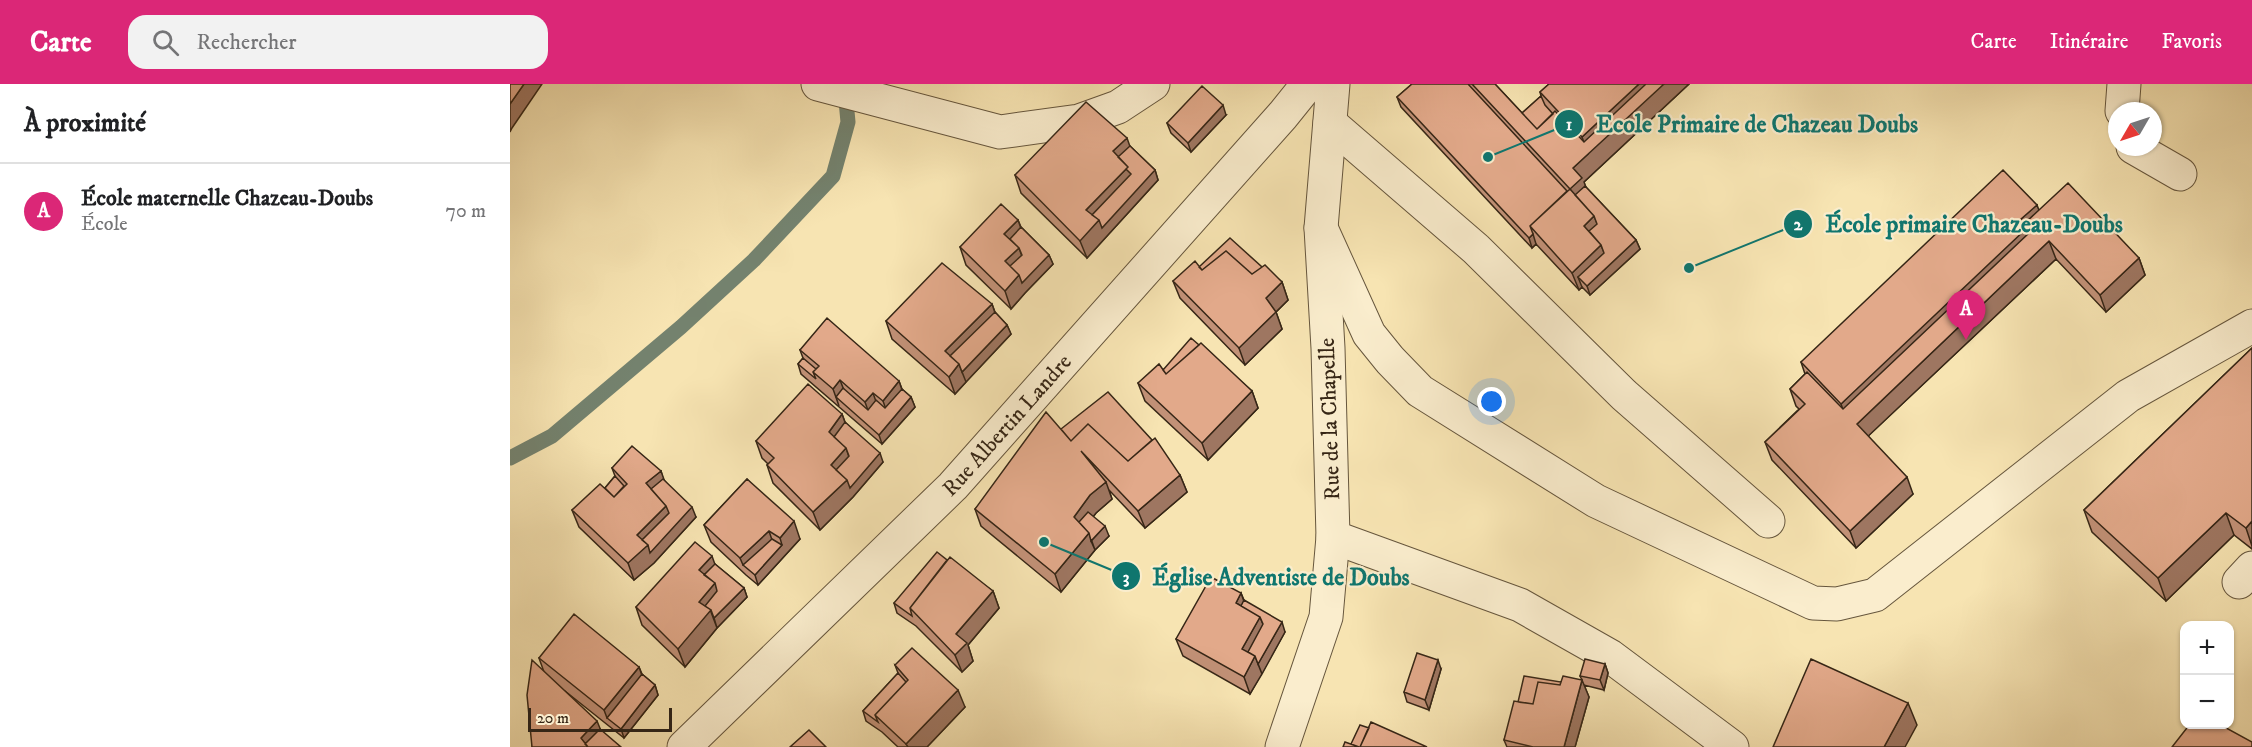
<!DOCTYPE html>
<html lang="fr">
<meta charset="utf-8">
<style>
:root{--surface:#fff;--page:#f2f2f2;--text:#202124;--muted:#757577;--line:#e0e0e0;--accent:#db2777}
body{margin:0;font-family:"IM FELL DW Pica",serif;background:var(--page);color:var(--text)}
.controls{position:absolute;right:18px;bottom:18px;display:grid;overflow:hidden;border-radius:12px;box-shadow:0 2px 4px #0004}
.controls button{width:54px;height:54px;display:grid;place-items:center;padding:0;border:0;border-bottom:2px solid var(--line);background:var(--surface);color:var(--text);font:30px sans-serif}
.compass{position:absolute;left:1598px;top:18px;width:54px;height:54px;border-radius:50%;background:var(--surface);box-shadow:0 2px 4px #0004;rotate:231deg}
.scale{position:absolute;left:18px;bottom:15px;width:144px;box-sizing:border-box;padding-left:6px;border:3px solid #362616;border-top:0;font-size:16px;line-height:21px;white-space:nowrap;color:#362616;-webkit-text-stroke:4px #faedcd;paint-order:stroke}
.you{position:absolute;left:982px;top:318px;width:21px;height:21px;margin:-15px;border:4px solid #fff;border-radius:50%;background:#1a73e8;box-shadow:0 0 0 9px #1a73e833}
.badge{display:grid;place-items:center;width:39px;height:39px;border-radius:50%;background:var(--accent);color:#fff;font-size:20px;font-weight:700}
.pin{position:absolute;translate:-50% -50px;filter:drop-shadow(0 2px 3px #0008)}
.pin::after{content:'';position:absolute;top:32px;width:21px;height:18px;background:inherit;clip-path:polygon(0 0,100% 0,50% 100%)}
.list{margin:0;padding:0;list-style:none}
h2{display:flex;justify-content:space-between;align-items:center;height:78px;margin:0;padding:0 24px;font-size:26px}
h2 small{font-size:20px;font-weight:400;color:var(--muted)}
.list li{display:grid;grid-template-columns:39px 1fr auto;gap:18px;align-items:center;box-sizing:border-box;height:96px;padding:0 24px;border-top:2px solid var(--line)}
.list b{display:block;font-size:22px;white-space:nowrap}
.list p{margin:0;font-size:20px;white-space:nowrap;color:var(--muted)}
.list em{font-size:20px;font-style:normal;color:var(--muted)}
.icon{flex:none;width:33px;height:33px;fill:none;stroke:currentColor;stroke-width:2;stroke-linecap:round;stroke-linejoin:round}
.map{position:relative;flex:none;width:1742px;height:663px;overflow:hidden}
header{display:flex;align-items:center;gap:36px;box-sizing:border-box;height:84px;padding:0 30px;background:var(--accent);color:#fff}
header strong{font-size:28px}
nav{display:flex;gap:33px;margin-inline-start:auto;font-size:21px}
.search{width:420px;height:54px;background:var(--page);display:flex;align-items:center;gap:15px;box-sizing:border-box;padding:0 21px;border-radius:18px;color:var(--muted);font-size:22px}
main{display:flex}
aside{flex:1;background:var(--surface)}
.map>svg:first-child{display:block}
</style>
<header>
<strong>Carte</strong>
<div class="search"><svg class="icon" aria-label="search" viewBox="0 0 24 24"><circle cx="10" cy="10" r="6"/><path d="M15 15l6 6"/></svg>Rechercher</div>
<nav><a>Carte</a><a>Itinéraire</a><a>Favoris</a></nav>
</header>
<main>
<aside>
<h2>À proximité<small></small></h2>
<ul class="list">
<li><span class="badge">A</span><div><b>École maternelle Chazeau-Doubs</b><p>École</p></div><em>70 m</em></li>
</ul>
</aside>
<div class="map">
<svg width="1742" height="663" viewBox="0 0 1742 663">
<rect width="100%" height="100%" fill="#f7e4b2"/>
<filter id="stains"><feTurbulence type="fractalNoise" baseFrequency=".00333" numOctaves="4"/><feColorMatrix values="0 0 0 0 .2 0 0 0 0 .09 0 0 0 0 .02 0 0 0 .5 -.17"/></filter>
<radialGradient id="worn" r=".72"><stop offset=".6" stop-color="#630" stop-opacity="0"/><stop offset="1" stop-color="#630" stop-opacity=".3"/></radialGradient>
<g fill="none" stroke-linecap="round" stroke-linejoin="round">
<!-- stream -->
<path stroke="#74826e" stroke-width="15" d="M0 374 42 352 171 243 244 176 323 92 338 38 335 6"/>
<defs>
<g id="minor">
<path d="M308 0 490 48 569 37 608 23 643 0"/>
<path d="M1612 27 1614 0"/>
<path d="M820 39 966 165 1114 311 1258 437"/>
<path d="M1623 63 1670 90"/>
<path d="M811 144 859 250 880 276 910 307 1086 417 1303 519 1327 520 1365 511 1618 312 1742 242"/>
<path d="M823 453 1010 521 1100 572 1222 663"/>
<path d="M1729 498 1742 484"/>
<path id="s1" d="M174 663 443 402 773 31 798 0"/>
<path d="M772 663 816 533 823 453 818 264 811 144 823 0"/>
</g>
</defs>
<!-- minor casing -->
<use href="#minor" stroke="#66563d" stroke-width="35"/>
<!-- minor -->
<use href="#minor" stroke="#faedcd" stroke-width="33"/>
</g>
<!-- wall -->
<path fill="#c29177" stroke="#362616" stroke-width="1.5" d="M902 0H985L1012 29 1031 12 1030 8 1039 0H1179L1074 98 1075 102 1126 156 1130 165 1080 211 1072 203 1069 206 1026 160 1022 164 891 23 887 13Z
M716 31 681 68 661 49 657 39Z
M620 62 645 86 648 96 577 174 511 109 505 91Z
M1527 121 1528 126 1629 174 1635 191 1596 228 1546 175 1358 352 1403 410 1346 464 1262 376 1255 358 1289 325 1286 322 1280 305 1295 290 1291 278Z
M508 136 511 143 539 171 543 180 515 209 501 225 456 181 450 163Z
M689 183H752L772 198 778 216 766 228 772 245 735 281 670 214 663 197Z
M482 220 485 228 497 241 501 250 456 298 445 310 382 255 376 237Z
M689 261 742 307 748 324 698 376 635 317 628 299 653 286Z
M1742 264V465L1724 451 1656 517 1582 448 1574 426Z
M290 266 389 297 392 305 401 313 405 323 372 360 291 290 288 280 293 274Z
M332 330 335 338 373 378 343 413 310 446 263 399 257 381 258 380 252 374 246 357Z
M551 345 670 391 677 408 635 444 599 406 602 415 586 429 583 433 599 452 585 466 551 508 471 442 465 425Z
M102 384 151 387 153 395 186 433 144 479 124 496 69 443 62 426 95 404 105 392Z
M237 395 290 455 248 501 236 491 201 458 194 441Z
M437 476 483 507 489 524 458 561 463 577 452 588 406 542 387 529 384 519Z
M205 480 234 504 237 513 207 544 175 583 132 541 126 523Z
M731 509 734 516 775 548 740 610 673 572 666 555Z
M29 574 129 583 132 590 145 601 148 611 114 654 55 607 22 663 34 588Z
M1095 580 1098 589 1094 606 1074 601 1079 613 1065 663H997L994 656 1008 618 1051 598 1072 596 1070 592Z
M385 581 455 623 417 663H388L372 648 356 637 353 627 388 589Z
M931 585 919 626 897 618 894 608Z"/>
<!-- shaded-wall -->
<path fill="#9e7661" stroke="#362616" stroke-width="1.5" d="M14 0H32L2 44 0 48V20Z
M1129 0H1179L1074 98 1079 111 1069 120 1060 105 1063 84 1078 70 1072 53Z
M713 21 716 31 681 68 678 59Z
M617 54 623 71 612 82 603 67Z
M618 83 645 86 648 96 577 174 570 157 576 126Z
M1527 121 1535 143 1339 343 1331 320 1511 135Z
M1084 132 1091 149 1083 156 1074 142Z
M508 136 514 153 504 164 494 150Z
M1023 150 1026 160 1022 164 1019 154Z
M1126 156 1130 165 1080 211 1077 202Z
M1539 157 1546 175 1353 357 1347 340Z
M1091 161 1098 178 1068 193 1072 203 1069 206 1062 189Z
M509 164 515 181 504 191 495 177Z
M539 171 543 180 515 209 501 225 495 207 509 191Z
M1629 174 1635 191 1596 228 1590 211Z
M772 198 778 216 766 228 772 245 735 281 729 264 756 214Z
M482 220 488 238 444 281 435 267Z
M497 241 501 250 456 298 452 288Z
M449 280 456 298 445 310 439 293Z
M330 296 337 314 326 313 329 322 323 305Z
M389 297 395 315 379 334 373 317Z
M742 307 748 324 698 376 692 359Z
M363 309 369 326 361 335 355 318Z
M401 313 405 323 372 360 369 351Z
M332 330 338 347 328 362 319 348Z
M336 364 342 382 330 395 321 381Z
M370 369 373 378 343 413 310 446 303 428 337 396Z
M151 387 157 404 145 414 136 399Z
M670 391 677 408 635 444 628 427Z
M1397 393 1403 410 1346 464 1340 447Z
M596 398 602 415 586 429 572 447 564 433 580 411Z
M156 422 182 423 186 433 144 479 124 496 118 479 127 451Z
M1716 429 1724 451 1656 517 1648 494Z
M284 437 290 455 248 501 245 491 272 461 270 454Z
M1742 437V462L1736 444Z
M595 442 599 452 585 466 581 457Z
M259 447 265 465 233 481 230 474Z
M579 449 585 466 551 508 545 490Z
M202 472 208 489 199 500 189 486Z
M205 499 211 517 201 528 207 544 175 583 168 565 189 518Z
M234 504 237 513 207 544 204 534Z
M483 507 489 524 458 561 463 577 452 588 445 571 446 550Z
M731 509 737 526 726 519Z
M750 533 757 550 742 577 732 565Z
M772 538 775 548 752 590 748 580Z
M745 572 752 590 740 610 734 593Z
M928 576 931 585 919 626 915 616Z
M1095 580 1098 589 1094 606 1090 596Z
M129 583 135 600 97 634 94 626Z
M1072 596 1079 613 1065 663H1054Z
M145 601 148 611 114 654 111 645Z
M448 606 455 623 417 663H398L396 660Z
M1398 619 1407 641 1395 663H1374Z
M87 637 94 654 74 663 71 654Z"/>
<!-- building -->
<path fill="#e2a98a" stroke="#362616" stroke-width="1.5" d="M0 0H14L0 20Z
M902 0H958L1057 107 1020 142 1023 150 1019 154 887 13Z
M962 0H985L1027 45 1045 27 1074 58 1136 0H1154L1063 84 1072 94 1060 105 1084 132 1074 142 1091 161 1062 189 1020 142 1060 105Z
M1039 0H1129L1072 53 1030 8Z
M692 2 713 21 678 59 657 39Z
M1031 12 1035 21 1043 30 1027 45 1012 29Z
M576 18 617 54 603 67 618 83 576 126 589 136 570 157 505 91Z
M620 62 645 86 592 144 589 136 582 131 621 90 616 85 618 83 608 73Z
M1493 86 1527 121 1511 135 1518 143 1331 320 1291 278Z
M1558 99 1629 174 1590 211 1539 157 1347 340 1397 393 1340 447 1255 358 1295 320 1280 305 1297 288 1333 325 1520 148 1518 143 1515 139Z
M1075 102 1126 156 1077 202 1068 193 1094 169 1091 161 1079 147 1087 140 1084 132 1065 111Z
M491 120 508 136 494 150 509 164 495 177 509 191 495 207 450 163Z
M511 143 539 171 512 199 509 191 500 182 512 171 509 164 500 155Z
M720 154 752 183 742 190 716 167 692 186 689 183Z
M716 167 742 190 755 181 772 198 756 214 766 228 729 264 663 197 685 177 692 186Z
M432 179 482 220 435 267 449 280 439 293 376 237Z
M485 228 497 241 452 288 449 280 440 272Z
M317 234 389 297 373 317 363 309 355 318 330 296 323 305 303 288 309 282 290 266Z
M681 254 689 261 656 290 653 286Z
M691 259 742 307 692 359 628 299 649 280 656 290Z
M1742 264V437L1736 444 1716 429 1648 494 1574 426Z
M293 274 306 285 303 288 306 295 288 280Z
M298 300 332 330 319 348 336 364 321 381 337 396 303 428 257 381 264 374 246 357Z
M333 304 358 326 366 316 375 324 392 305 401 313 369 351 326 313Z
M598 308 642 356 618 377 578 340 561 357 551 345Z
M536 328 561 357 578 340 618 377 645 354 670 391 628 427 571 367 596 398 580 411 564 433 579 449 545 490 465 425Z
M335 338 370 369 340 404 337 396 326 386 339 372 336 364 324 353Z
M122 362 151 387 136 399 156 422 127 451 138 461 118 479 62 426 90 400 104 413 117 400 102 384Z
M105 392 114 402 104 413 95 404Z
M153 395 182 423 140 469 138 461 132 456 159 429 156 422 141 405Z
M237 395 284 437 270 454 259 447 230 474 194 441Z
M578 428 595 442 581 457 579 449 569 438Z
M262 455 272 461 245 491 233 481Z
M185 458 202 472 189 486 205 499 189 518 201 526 168 565 126 523Z
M427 468 437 476 400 524 402 532 384 519Z
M440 473 483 507 446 550 457 559 445 571 400 524Z
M205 480 234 504 204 534 201 526 195 522 207 507 205 499 194 491Z
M701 493 731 509 726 519 750 533 732 565 745 572 734 593 666 555Z
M734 516 772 538 748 580 745 572 738 568 753 540 750 533 731 522Z
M64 530 129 583 94 626 29 574Z
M402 564 448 606 396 660 365 631 398 596 385 581Z
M907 569 928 576 915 616 894 608Z
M1075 575 1095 580 1090 596 1070 592Z
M1301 575 1398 619 1374 663H1263Z
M22 576 87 637 71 654 78 663H22L17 611Z
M388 589 396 598 365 631 368 638 353 627Z
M132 590 145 601 111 645 97 634Z
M1014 592 1051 598 1050 601 1028 598 1023 620 1008 618Z
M1053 592 1072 596 1054 663H1023L994 656 1004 617 1023 620 1028 598 1050 601Z
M861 638 917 663H850Z
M1680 640H1709L1742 658V663H1662Z
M850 641 859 644 850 663H849L841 660Z
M90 645 111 663H78L75 660Z
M299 646 316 663H280Z
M835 658 849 663H833Z"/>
<g text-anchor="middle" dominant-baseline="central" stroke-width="4.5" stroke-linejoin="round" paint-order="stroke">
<!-- street labels -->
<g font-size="22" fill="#362616" stroke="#faedcd">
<text transform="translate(820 335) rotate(-92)">Rue de la Chapelle</text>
<text stroke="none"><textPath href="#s1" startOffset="456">Rue Albertin Landre</textPath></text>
</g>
</g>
<!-- callouts -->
<path fill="none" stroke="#0f766e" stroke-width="2" d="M978 73L1059 40M1179 184L1288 140M534 458L616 492"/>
<g fill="#0f766e" stroke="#faedcd" stroke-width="2">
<circle cx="978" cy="73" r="6"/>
<circle cx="1179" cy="184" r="6"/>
<circle cx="534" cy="458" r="6"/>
<circle cx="1059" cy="40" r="15"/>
<circle cx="1288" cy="140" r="15"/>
<circle cx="616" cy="492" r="15"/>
</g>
<g font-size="18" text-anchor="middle" font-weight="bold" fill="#fff">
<text x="1059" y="46">1</text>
<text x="1288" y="146">2</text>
<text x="616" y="499">3</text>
</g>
<g font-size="24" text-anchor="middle" font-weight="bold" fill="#0f766e" stroke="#faedcd" stroke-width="4.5" stroke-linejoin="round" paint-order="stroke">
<text x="1247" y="48">Ecole Primaire de Chazeau Doubs</text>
<text x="1464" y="148">École primaire Chazeau-Doubs</text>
<text x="771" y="501">Église Adventiste de Doubs</text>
</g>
<rect width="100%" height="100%" filter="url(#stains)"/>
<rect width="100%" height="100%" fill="url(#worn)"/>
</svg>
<div class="controls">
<button>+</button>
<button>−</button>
</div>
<svg class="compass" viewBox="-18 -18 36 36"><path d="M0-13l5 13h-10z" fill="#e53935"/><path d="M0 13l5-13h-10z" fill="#757577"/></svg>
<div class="scale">20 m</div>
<div class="you"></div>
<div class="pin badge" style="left:1456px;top:256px">A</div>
</div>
</main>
